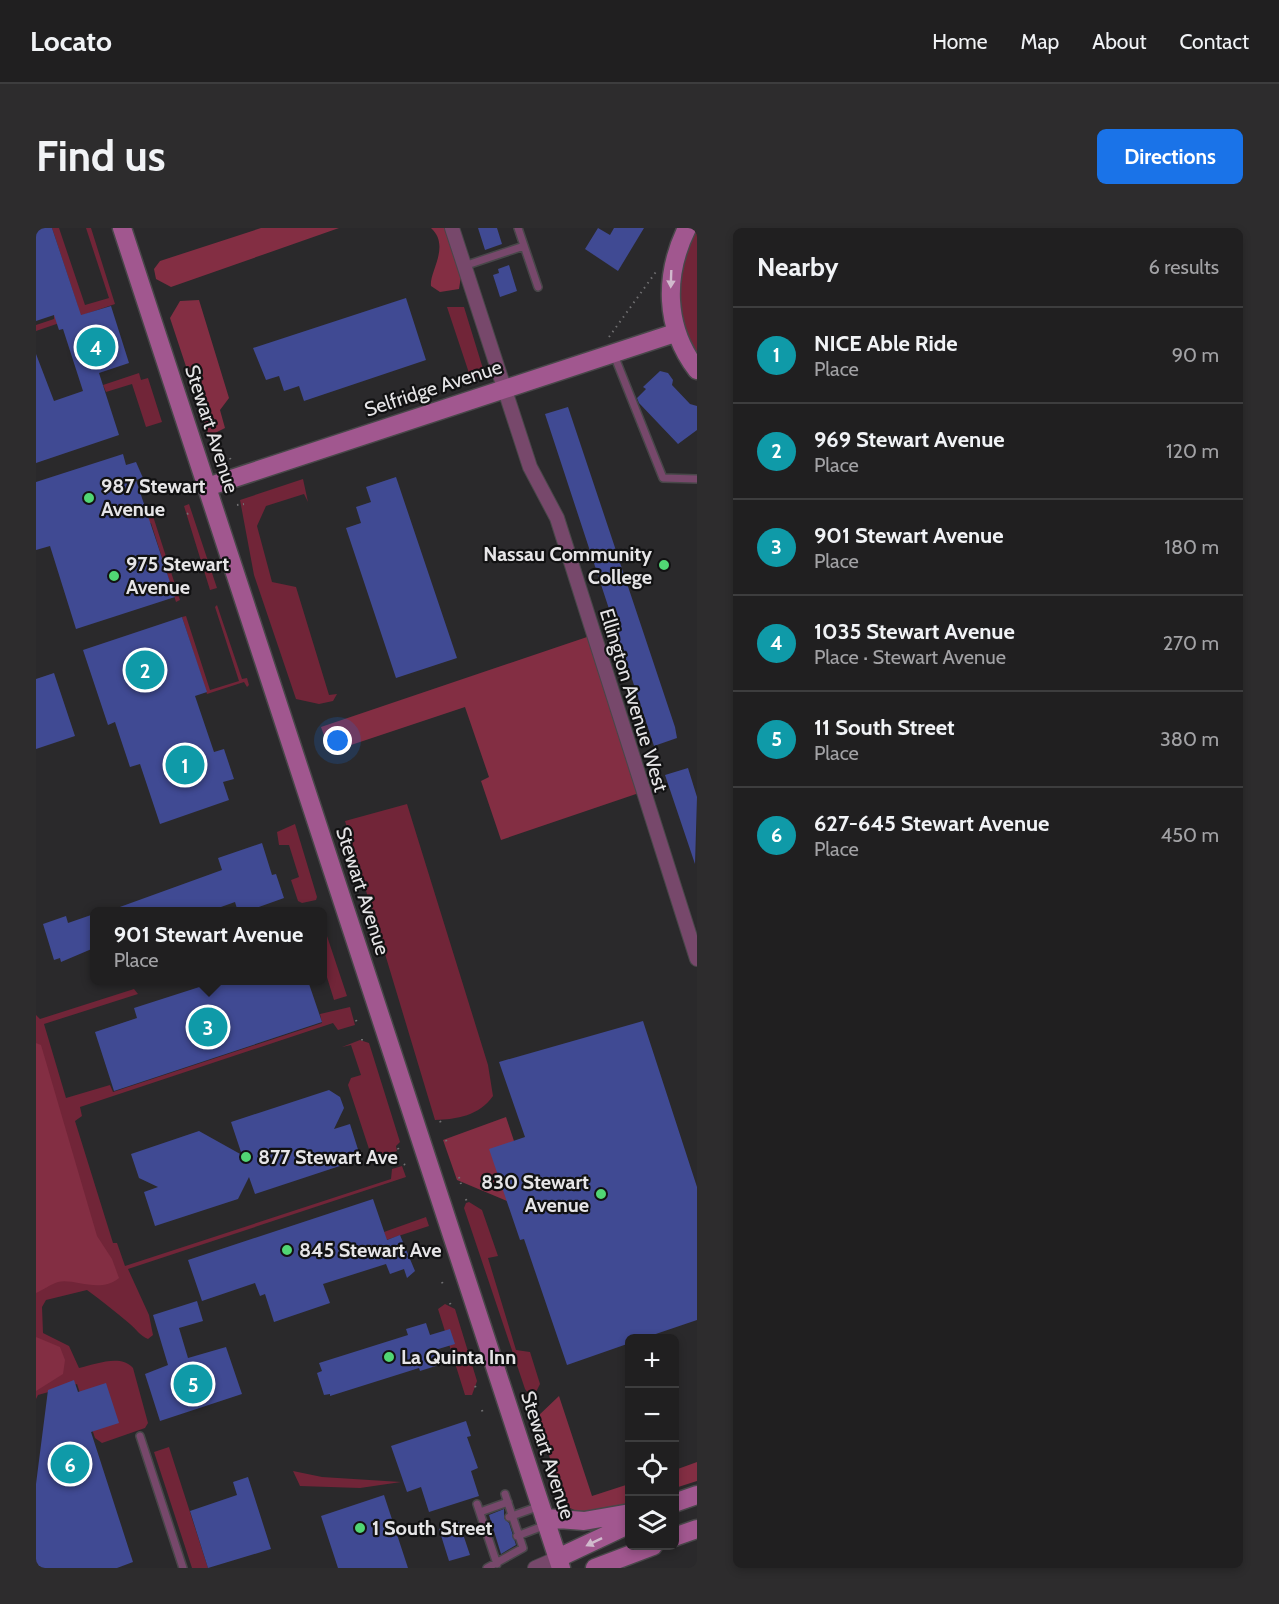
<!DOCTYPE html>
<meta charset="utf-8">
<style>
:root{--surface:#201f20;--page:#2d2c2d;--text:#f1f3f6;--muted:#a2a2a5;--line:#3d3d3e;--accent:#1a73e8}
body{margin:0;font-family:Cabin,sans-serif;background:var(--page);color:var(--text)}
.controls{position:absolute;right:18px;bottom:18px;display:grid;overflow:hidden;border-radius:9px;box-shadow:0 3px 9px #0003}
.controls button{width:54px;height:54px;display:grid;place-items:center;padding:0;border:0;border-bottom:2px solid var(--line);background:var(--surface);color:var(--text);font:30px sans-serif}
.you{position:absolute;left:302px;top:513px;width:21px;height:21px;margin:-15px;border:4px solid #fff;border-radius:50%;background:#1a73e8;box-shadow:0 0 0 9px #1a73e833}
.badge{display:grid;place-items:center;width:39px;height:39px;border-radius:50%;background:var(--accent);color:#fff;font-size:20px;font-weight:700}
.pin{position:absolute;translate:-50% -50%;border:3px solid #fff;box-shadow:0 2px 6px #0006}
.popup{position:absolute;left:54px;top:679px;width:237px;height:78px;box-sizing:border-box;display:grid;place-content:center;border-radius:9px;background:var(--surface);filter:drop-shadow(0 2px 4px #0005);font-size:20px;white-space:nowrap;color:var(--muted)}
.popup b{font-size:22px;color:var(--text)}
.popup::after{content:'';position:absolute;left:50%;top:100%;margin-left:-12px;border:12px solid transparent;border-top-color:var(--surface)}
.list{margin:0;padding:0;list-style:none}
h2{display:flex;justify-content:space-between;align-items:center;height:78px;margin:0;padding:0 24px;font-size:26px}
h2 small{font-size:20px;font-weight:400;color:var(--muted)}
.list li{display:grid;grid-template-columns:39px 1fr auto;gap:18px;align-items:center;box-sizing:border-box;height:96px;padding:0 24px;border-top:2px solid var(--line)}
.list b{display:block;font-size:22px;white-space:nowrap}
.list p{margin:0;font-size:20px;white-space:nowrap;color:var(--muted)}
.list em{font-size:20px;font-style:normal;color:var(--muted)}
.icon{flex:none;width:33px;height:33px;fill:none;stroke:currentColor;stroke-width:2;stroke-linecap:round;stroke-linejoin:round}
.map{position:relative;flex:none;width:661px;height:1340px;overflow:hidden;border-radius:9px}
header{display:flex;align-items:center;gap:36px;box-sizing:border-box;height:84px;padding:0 30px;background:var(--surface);border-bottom:2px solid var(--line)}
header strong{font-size:28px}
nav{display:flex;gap:33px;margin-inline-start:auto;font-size:21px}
.intro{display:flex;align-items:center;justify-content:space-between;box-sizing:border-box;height:144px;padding:0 36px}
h1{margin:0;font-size:42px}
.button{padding:15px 27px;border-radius:9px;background:var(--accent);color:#fff;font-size:21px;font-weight:700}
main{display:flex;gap:36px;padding:0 36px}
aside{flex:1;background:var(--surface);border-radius:9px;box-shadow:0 3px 9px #0003}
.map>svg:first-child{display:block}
</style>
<header>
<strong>Locato</strong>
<nav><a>Home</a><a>Map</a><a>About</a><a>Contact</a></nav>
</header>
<div class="intro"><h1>Find us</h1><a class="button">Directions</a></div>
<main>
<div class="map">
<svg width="661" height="1340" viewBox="0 0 661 1340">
<rect width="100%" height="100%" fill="#2a292b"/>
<!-- green -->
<path fill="#712538" d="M16 0H23L49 77 73 70 50 0H55L79 76 0 103V97L18 91V87L42 79Z
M656 0H661V129L643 100 639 66Z
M411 79H428L448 144 433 154 429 150 434 148Z
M103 145 105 152 112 150 126 194 110 199 96 156 70 164 67 157Z
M267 251 272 274 268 266 230 278 221 298 236 354 260 359 293 467 301 466 297 473 283 476 260 471 218 347 204 272Z
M153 276 181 360 174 362 148 278Z
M116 285 144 372 140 374 115 295 95 301 93 294Z
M181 377 206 451 211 450 213 457 211 459 208 454 171 466 146 389 150 388 174 462 203 453 179 379Z
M371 576 452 837 457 868C443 888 421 891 399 892L309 593Z
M259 596 281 669 280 672 266 675 262 673 255 652 263 649 253 617H243L241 604Z
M286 693 311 768 298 772 286 733Z
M98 761 102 766 8 796 30 870 74 857 77 864 286 795 284 786 314 779 319 797 302 802 297 795 44 879 46 888 39 893 77 1015H81L89 1038 355 951 356 941 366 938 370 949 92 1041 113 1087 117 1107 112 1111C103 1107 101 1102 94 1096 80 1084 66 1073 51 1062L10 1072 6 1079 7 1105 33 1118 43 1140C61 1136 84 1126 97 1140L112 1195 109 1200 66 1215 59 1210 41 1156 2 1167 0 1171V787L4 791Z
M324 812 333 815 364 914 360 918 361 923 339 929 335 927 312 857 315 850 325 847 315 817 306 819Z
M433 974 446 982 462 1028 452 1030 480 1122 494 1124 504 1156 500 1164 492 1165 489 1161 428 980 430 975Z
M390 989 393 998 350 1012 348 1004Z
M409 1076 419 1081 441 1153 436 1167H429L402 1081Z
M133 1219 172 1340H156L118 1224Z
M257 1243 286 1249 365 1254 324 1260 264 1258Z"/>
<!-- forest -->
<path fill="#832e43" d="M225 0H303L135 59 120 51 118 41 124 33Z
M395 0H412L426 42 423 61 404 64 395 58C393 44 415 18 395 0Z
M163 72 193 170 184 182 189 200 173 208 134 90 144 73Z
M551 409 603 565 465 612 445 553 453 549 429 479 294 524 285 499Z
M0 815 5 817 61 1008 76 1031 83 1050C64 1066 38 1050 22 1054 15 1056 7 1062 0 1065Z
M470 889 478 913 471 973 421 952 407 912Z
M0 1109 24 1119 29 1132 27 1146 0 1163Z
M523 1168 556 1268 593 1256V1276L554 1289 534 1280 526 1269 501 1189Z
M661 1234V1253L639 1260V1242Z"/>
<!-- building -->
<path fill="#404a93" d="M0 0H16L45 87 75 78 93 135 63 145 83 207 0 235V126L18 173 47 163 27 101 23 102 18 87 0 93Z
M442 0H461L466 16 449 22Z
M562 0 574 7 578 0H608L582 43 549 21Z
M473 37 481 63 464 69 457 47 463 45 462 41Z
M370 70 390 132 268 173 263 158 248 163 243 148 230 152 217 120Z
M624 143 632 145 637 152 636 157 654 176 661 178V202L642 216 603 175 601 170 610 161 607 159Z
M532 179 639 499 641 510 618 518 509 186Z
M87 226 90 237 100 234 107 250 100 252 139 369 40 401 14 318 0 322V254Z
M360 249 421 430 360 450 310 300 325 295 320 279 335 274 330 259Z
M146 389 171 464 159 468 178 524 188 521 198 551 187 554 193 572 124 596 104 536 94 539 79 494 72 497 47 422Z
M18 445 39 508 0 521V451Z
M652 540 661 569 659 636 629 547Z
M226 615 236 647 240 646 248 670 209 684H202L199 674 171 684H70L186 642 182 630Z
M58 686V720L25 734 24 730 18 732 7 696 30 688 32 695Z
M182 753H272L286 794 78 863 59 804 101 790 98 780Z
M607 793 661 959V1092L608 1110H594V1115L531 1137 488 1011 484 1012 453 921 489 909 463 834Z
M293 862 304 869 308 880 298 901 314 896 325 931 219 966 213 949 202 971 119 998 108 964 122 959 103 950 95 926 163 903 206 927 195 894Z
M337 971 351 1012 364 1007 379 1043 371 1050 368 1041 354 1046 350 1036 287 1056 294 1075 238 1094 229 1066 224 1068 219 1055 166 1073 152 1032Z
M161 1073 167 1093 143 1100 152 1130 190 1119 206 1166 124 1193 109 1146 132 1137 117 1087Z
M390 1095 394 1107 414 1101 419 1116 399 1122 403 1137 384 1143 383 1140 294 1168V1166L288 1167 281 1145 286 1143 283 1135 372 1107 370 1101Z
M38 1152 42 1164 70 1155 83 1195 55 1204 97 1334 81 1340H0V1256L12 1162Z
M430 1193 435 1208 431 1209 442 1240 435 1243 443 1268 393 1284 385 1259 371 1264 355 1218Z
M212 1249 235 1321 172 1340 154 1283 201 1267 197 1254Z
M348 1267 372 1340H302L285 1288Z
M468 1281V1290L473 1295 480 1317 465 1326 453 1287Z
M423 1294 434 1327 413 1333 403 1301Z"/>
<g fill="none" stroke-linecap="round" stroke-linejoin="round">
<defs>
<path id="lane" d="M482 0 502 59
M428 38 488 18
M578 127 627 250 661 251
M104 1208 147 1340
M441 1276 461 1336
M444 1284 472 1274
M473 1289 504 1278
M481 1308 510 1297
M451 1340 487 1320 469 1266"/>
<path id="street" d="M416 0 494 239 521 290 661 731
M499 1340 522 1330"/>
<path id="secondary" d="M86 0 525 1340
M651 0C628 47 628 99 661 142
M171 259 639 105
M638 1275 661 1267
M509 1290 548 1293 594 1285
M638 1309 661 1301
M522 1330 594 1296
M559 1340 617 1318"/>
</defs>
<!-- lane casing -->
<use href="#lane" stroke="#484749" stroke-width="10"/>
<!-- street casing -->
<use href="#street" stroke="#484749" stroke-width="16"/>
<!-- secondary casing -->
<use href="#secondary" stroke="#484749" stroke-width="21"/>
<!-- path -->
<path stroke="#706f71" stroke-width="2" stroke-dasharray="1.5 4.5" stroke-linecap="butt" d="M573 109 622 41
M194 230 195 233
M201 277 208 276
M151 286 155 284
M320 792 321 795
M326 811V814
M404 893 405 895
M410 912 411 915
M362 920 363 923
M368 936 369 937
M423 949 425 956
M430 971 431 976
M406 1054 408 1059
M414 1075 415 1078
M439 1158 441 1162
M493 1163 495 1167
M446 1182 447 1186
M501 1186 503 1191"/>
<!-- lane -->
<use href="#lane" stroke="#77486b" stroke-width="7"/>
<!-- street -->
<use href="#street" stroke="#77486b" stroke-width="14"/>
<!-- secondary -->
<use href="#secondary" stroke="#a1578f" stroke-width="18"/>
</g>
<!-- one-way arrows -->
<defs><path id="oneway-solid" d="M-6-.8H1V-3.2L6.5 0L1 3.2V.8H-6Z" transform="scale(1.5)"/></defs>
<g fill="#d1bacd">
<use href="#oneway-solid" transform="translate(635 51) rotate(92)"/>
<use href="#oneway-solid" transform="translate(558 1314) rotate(154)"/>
</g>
<!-- markers -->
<g fill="#51d674" stroke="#121213" stroke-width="2">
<circle cx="53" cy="270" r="6"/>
<circle cx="628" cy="337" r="6"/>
<circle cx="78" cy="348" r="6"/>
<circle cx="210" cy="929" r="6"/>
<circle cx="565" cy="966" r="6"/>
<circle cx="251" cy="1022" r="6"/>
<circle cx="353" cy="1129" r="6"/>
<circle cx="324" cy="1300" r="6"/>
</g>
<g text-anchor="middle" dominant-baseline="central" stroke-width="4.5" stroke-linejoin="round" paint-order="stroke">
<!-- street labels -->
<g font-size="20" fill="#e6e5e7" stroke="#121213">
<text transform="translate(397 160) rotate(-18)">Selfridge Avenue</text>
<text transform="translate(176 201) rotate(72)">Stewart Avenue</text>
<text transform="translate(598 472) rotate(73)">Ellington Avenue West</text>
<text transform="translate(327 663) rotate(72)">Stewart Avenue</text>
<text transform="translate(512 1227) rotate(72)">Stewart Avenue</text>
</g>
<!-- poi labels -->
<g font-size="20" font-weight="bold" fill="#e6e5e7" stroke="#121213" text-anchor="start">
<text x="65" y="258">987 Stewart<tspan x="65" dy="23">Avenue</tspan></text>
<text x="616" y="326" text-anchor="end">Nassau Community<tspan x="616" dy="23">College</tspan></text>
<text x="90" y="336">975 Stewart<tspan x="90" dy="23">Avenue</tspan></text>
<text x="222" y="929">877 Stewart Ave</text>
<text x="553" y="954" text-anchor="end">830 Stewart<tspan x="553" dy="23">Avenue</tspan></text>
<text x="263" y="1022">845 Stewart Ave</text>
<text x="365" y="1129">La Quinta Inn</text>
<text x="336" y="1300">1 South Street</text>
</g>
</g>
</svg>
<div class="controls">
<button>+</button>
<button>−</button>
<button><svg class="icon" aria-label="locate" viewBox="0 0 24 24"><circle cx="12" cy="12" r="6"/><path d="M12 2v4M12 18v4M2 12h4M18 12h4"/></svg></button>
<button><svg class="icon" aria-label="layers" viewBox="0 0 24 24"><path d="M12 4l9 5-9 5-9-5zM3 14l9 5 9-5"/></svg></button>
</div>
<div class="you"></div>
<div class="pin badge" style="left:149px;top:537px;background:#0f9aa8">1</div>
<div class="pin badge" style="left:109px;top:442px;background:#0f9aa8">2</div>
<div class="pin badge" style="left:172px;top:799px;background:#0f9aa8">3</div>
<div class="popup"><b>901 Stewart Avenue</b>Place</div>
<div class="pin badge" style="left:60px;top:119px;background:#0f9aa8">4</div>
<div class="pin badge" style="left:157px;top:1156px;background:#0f9aa8">5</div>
<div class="pin badge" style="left:34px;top:1236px;background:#0f9aa8">6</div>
</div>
<aside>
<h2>Nearby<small>6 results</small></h2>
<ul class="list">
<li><span class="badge" style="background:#0f9aa8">1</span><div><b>NICE Able Ride</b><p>Place</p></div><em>90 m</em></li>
<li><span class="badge" style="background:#0f9aa8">2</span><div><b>969 Stewart Avenue</b><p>Place</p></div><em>120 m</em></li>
<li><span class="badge" style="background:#0f9aa8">3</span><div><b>901 Stewart Avenue</b><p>Place</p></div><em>180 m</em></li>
<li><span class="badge" style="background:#0f9aa8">4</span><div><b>1035 Stewart Avenue</b><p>Place · Stewart Avenue</p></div><em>270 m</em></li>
<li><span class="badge" style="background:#0f9aa8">5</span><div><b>11 South Street</b><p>Place</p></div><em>380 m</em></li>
<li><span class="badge" style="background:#0f9aa8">6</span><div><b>627-645 Stewart Avenue</b><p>Place</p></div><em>450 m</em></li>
</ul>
</aside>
</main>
